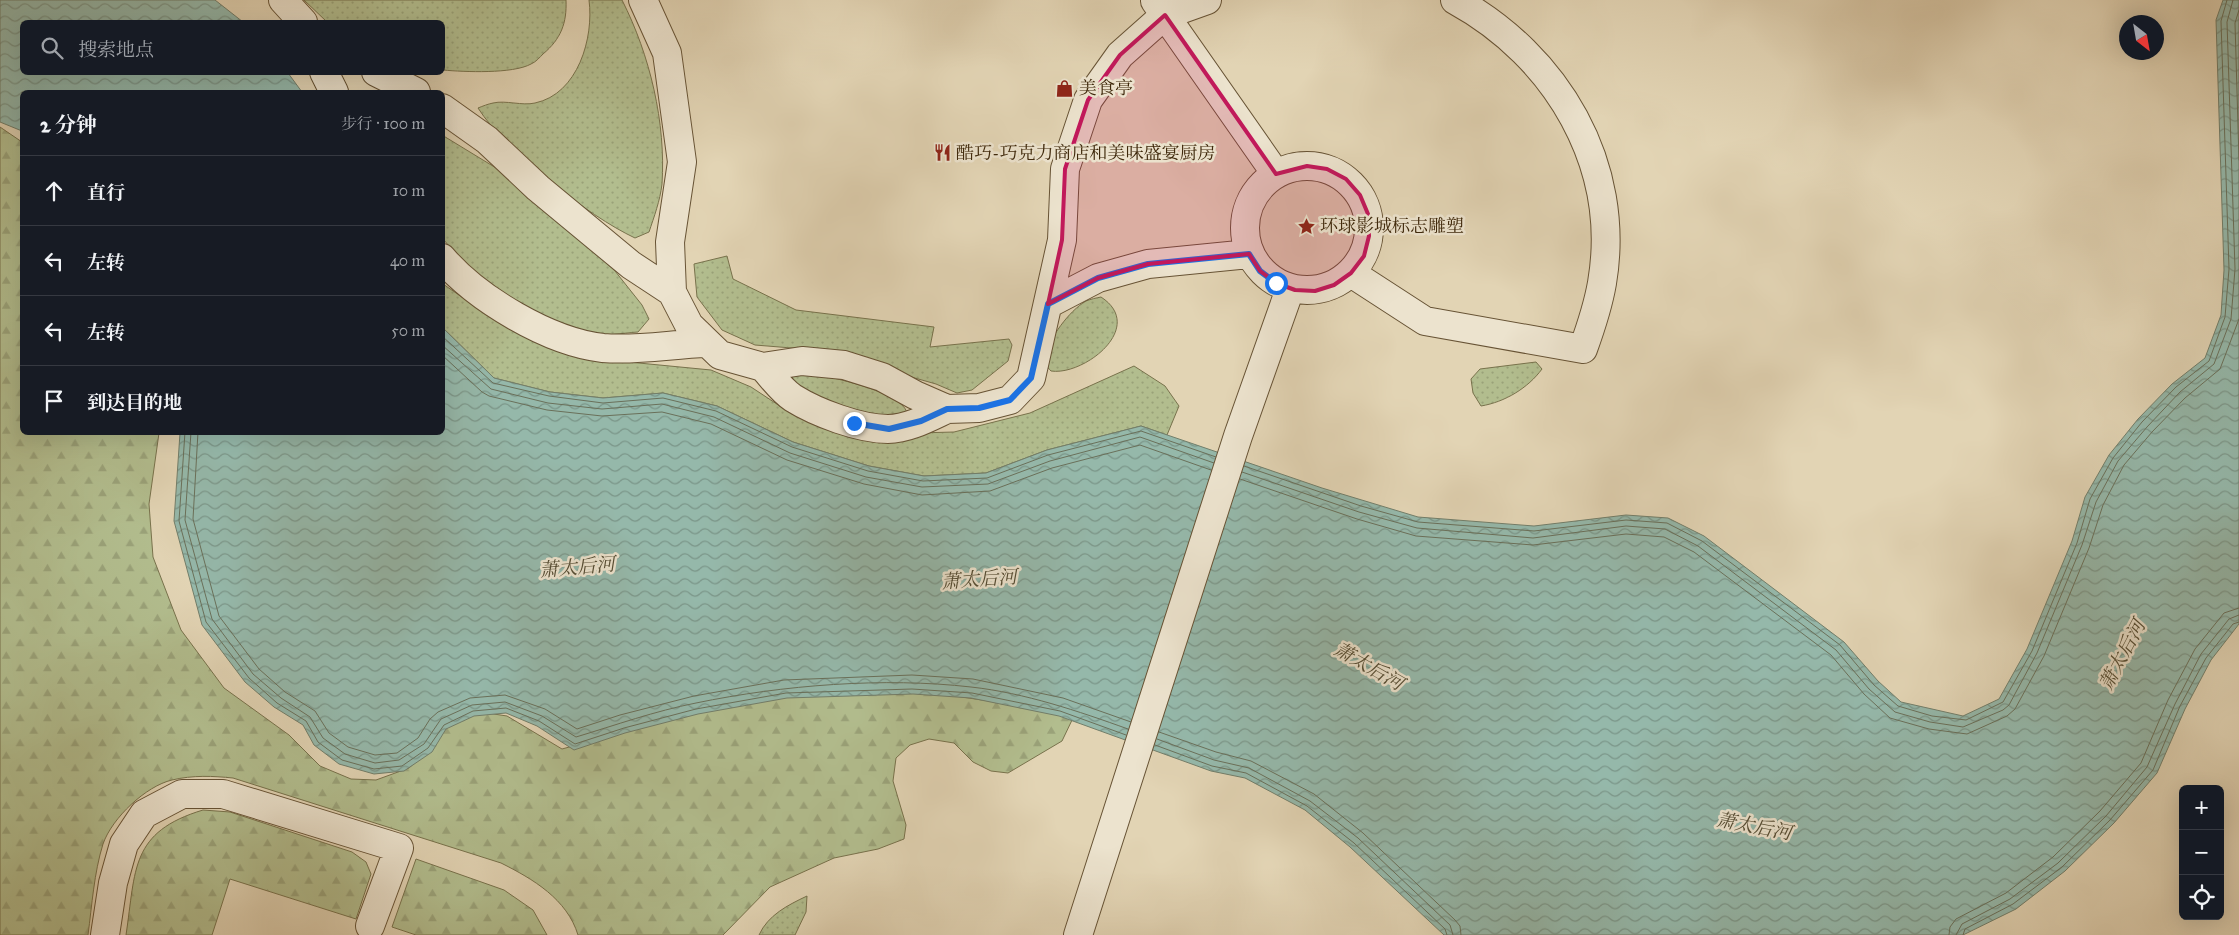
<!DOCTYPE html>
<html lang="zh">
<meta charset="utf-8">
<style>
:root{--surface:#171b24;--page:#242831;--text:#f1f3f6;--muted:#9ea1a6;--line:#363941}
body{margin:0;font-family:"IM FELL Great Primer","Noto Serif SC",serif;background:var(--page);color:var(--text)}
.controls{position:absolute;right:15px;bottom:15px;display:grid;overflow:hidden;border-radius:8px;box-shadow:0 5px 20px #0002}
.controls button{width:45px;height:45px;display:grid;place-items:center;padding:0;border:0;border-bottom:1px solid var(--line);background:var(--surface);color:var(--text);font:25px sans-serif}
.compass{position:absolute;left:2119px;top:15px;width:45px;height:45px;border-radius:50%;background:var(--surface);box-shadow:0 5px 20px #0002;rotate:149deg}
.stop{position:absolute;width:15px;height:15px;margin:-11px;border:4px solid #1a73e8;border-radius:50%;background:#fff}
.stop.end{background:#1a73e8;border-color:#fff;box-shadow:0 1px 5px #0008}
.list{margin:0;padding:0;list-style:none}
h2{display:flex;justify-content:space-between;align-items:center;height:65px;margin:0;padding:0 20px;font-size:21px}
h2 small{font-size:16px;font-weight:400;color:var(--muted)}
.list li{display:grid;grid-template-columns:32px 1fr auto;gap:15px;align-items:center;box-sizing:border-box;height:70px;padding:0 20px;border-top:1px solid var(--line)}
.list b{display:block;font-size:19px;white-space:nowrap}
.list em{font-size:16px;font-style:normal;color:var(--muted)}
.icon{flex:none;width:28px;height:28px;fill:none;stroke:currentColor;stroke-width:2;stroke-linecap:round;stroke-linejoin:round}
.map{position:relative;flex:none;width:2239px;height:935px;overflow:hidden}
.search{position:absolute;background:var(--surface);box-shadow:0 5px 20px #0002;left:20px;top:20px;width:425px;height:55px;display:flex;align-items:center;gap:12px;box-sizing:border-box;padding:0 18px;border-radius:8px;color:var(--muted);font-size:19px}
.panel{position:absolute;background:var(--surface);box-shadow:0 5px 20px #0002;left:20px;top:90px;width:425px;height:345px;border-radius:8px}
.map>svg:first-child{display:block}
</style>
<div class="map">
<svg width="2239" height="935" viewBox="0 0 2239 935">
<defs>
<pattern id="forest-firs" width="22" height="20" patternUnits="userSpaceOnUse" patternTransform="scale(1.25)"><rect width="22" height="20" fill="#b2bd8e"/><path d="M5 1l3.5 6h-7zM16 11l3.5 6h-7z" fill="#9aa279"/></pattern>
<pattern id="garden-dots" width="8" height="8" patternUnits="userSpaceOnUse" patternTransform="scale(1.25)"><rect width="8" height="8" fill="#b2bd8e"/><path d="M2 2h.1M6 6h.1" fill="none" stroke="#9aa279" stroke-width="1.8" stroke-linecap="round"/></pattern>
<pattern id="water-waves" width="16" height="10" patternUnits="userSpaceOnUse" patternTransform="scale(1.25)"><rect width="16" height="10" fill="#95b8aa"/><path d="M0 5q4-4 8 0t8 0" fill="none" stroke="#7b9689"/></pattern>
</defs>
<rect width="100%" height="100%" fill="#e2d4b4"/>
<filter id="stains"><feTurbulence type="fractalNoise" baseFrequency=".004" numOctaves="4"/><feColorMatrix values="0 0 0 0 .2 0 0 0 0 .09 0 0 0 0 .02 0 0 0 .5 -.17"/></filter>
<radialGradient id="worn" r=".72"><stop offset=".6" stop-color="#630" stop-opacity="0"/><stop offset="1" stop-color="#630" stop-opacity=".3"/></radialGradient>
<!-- forest -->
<path fill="url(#forest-firs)" stroke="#78724c" d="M0 127 22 142V432L159 433 149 504 153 557 181 630 224 688 289 735 320 766 351 779 376 780 409 768 433 746 451 721 474 711 507 716 562 749 751 697 928 692 1016 705 1073 718 1062 741 1008 773 991 771 973 762 954 743 929 739 910 745 896 758 893 781 906 825 904 839 878 849 834 858 770 887 723 935H578C567 899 533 879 501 863L233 778C213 776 193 775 172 780 146 786 112 818 103 844 94 873 92 905 88 935H0Z
M203 810 230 812 352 852 366 862 371 874 356 919 230 879 212 935H126C136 869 130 832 203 810Z
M416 859 504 890 533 910 547 935H416L392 927Z"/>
<!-- garden -->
<path fill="url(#garden-dots)" stroke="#78724c" d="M304 0H566C567 23 561 39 543 54 540 57 536 62 531 64 513 74 464 72 443 70L442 22H327Z
M589 0H622C650 55 666 123 662 184 660 201 654 217 649 232L635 238C588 216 506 152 478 108 483 106 488 104 493 103 506 100 522 106 535 103 578 94 594 38 589 0Z
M442 135 501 171 558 218 615 271 642 305 649 319 638 332C622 333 603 337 588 334 581 333 573 329 567 326 519 309 475 277 443 239Z
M727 256 733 279 796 310 934 327 930 347 1009 339 1012 345 1008 361 972 390 957 393 936 384 816 350 755 345 722 330 697 297 694 264Z
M443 284 501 324 562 352 618 361 711 370 751 387 792 414 833 430 879 443 917 433 954 432 1030 413 1134 366 1165 386 1179 406 1167 435 1141 426 1047 450 986 473 924 476 869 466 793 442 717 406 663 393 603 398 550 392 494 378 443 328Z
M1101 297C1147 327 1084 376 1051 371 1047 367 1044 363 1045 357 1049 338 1069 311 1086 301 1091 299 1096 298 1101 297Z
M1536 362 1542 369C1528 388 1505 402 1481 406L1473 393 1471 379 1480 369Z
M809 372C831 378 898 390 907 412 900 414 891 417 884 417 861 416 799 398 791 375Z
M807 896 806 912 795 935H759C768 915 788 905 807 896Z"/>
<!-- water -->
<path fill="url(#water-waves)" stroke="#727e6a" d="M0 0H215L243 22H22V72L288 73 302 92H22V131L0 122Z
M2223 0H2239V624L2211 660 2185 709 2157 773 2114 823 2065 871 2016 909 1963 935H1444L1350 847 1305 810 1245 778 1211 771 1059 716 971 698 913 694 787 698 698 714 625 733 574 750 537 726 506 713 474 716 446 729 432 752 404 771 374 774 339 764 314 745 303 725 274 707 245 682 202 625 174 521 180 433 442 432 443 328 494 378 550 392 603 398 663 393 717 406 793 442 869 466 924 476 986 473 1047 450 1141 426 1322 488 1418 517 1534 526 1626 515 1668 518 1704 536 1844 642 1878 681 1901 702 1963 716 1999 699 2027 649 2072 541 2085 497 2109 455 2138 419 2172 384 2205 358 2221 315 2224 270 2216 20Z"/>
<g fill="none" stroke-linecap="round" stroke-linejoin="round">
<!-- shore -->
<path stroke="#6a705a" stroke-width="1" d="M2239 10 2235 23 2239 160
M442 336 493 383 549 396 603 403 663 398 716 411 792 447 868 471 923 481 987 478 1048 455 1141 431 1216 457
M442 345 491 389 548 403 602 409 662 404 714 417 790 453 866 477 922 487 988 484 1050 461 1140 437 1214 463
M442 355 482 392 489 396 547 410 602 416 662 412 711 424 787 460 864 484 922 495 990 491 1052 468 1140 445 1211 470
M185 432 179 521 206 622 249 678 277 703 306 721 318 742 342 760 374 769 402 766 428 748 444 725 473 711 506 708 539 721 575 744 624 728 696 709 786 693 912 689 972 693 1060 711 1126 735
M191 432 185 520 212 619 253 674 281 698 310 717 323 738 345 754 375 763 399 760 424 744 441 719 472 705 505 702 542 716 576 737C616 725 655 711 696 703 783 685 884 677 971 687 1025 693 1078 711 1128 729
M198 432 193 519 219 616 259 669 285 692 315 711 329 733 348 747 375 755 397 753 418 738 430 719 438 712 470 698 505 695 545 709 577 729 620 715 694 696 784 680 912 675 973 679 1063 698 1131 722
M1244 466 1361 506 1418 522 1534 531 1626 520 1667 523 1702 541 1840 645 1874 685 1898 706 1932 716 1966 720 2003 702 2032 651 2077 543 2090 499 2113 458 2142 422 2176 387 2209 361 2225 317 2229 269 2221 21 2227 0
M1242 472 1359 512 1417 528 1533 538 1626 526 1665 529 1698 546 1836 650 1869 689 1895 712 1930 722 1963 727 2003 710 2009 705 2037 653 2082 545 2096 502 2118 461 2147 427 2180 392 2214 364 2231 319 2235 269 2227 22 2233 0
M1240 479 1357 519 1416 536 1533 545 1626 534 1664 537 1694 552 1831 655 1864 694 1890 718 1929 729 1967 734 2007 716 2015 709 2044 656 2089 548 2103 505 2124 465 2152 432 2185 398 2220 369 2239 319
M1159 732 1216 752 1251 761 1314 794 1363 833 1455 920 1460 926 1461 935
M1157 739 1214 760 1249 768 1310 801 1358 838 1450 925 1453 935
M1155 745 1212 766 1246 773 1307 806 1354 843 1445 929 1447 935
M1949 935 1950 927 1956 919 2006 893 2053 857 2100 811 2141 763 2168 700 2195 649 2224 613 2239 608
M1956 935 1962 924 2010 899 2058 863 2106 816 2147 767 2175 704 2201 654 2229 619 2239 615
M1963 935 1965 929 2013 904 2062 867 2110 820 2153 770 2180 706 2206 658 2233 624 2239 622"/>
<defs>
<path id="minor" d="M283 0 303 22
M643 0 667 53 682 162 670 242 672 292 689 325 720 355 763 367 802 361 844 365 882 377 915 395 947 409 979 408 1010 400 1031 378 1062 240 1065 169 1088 100 1120 55 1165 15 1207 0
M1155 1 1276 174
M324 72 334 92
M376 72 416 92
M442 108 487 140 538 188 631 265 672 292
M1245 228a62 62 0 1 1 124 0a62 62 0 1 1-124 0Z
M442 258C477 299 549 342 603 348 638 351 672 344 707 343
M1351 273 1425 321 1583 349C1591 327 1598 306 1602 283 1622 165 1557 56 1455 0
M1048 304 1098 278 1148 264 1249 254
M763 367C772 377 782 391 793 398 817 413 860 429 888 429 908 429 930 417 947 409
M105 935 113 883 124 844 144 814 182 794H223L399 848 370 926
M1078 935 1238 436 1290 289"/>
</defs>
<!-- minor casing -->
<use href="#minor" stroke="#675335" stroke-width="30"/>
<!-- minor -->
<use href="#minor" stroke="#ece3ce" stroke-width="28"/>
</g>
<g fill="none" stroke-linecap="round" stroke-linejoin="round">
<!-- route -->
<path stroke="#1a73e8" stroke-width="6" d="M854 423 889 429 921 421 947 409 979 408 1010 400 1031 378 1048 304 1098 278 1148 264 1249 254 1260 271 1276 283"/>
</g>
<!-- marked area -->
<path fill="#c2185b" fill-opacity="0.2" stroke="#c2185b" stroke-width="4" stroke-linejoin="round" d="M1165 15 1276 174 1307 166 1327 169 1346 179 1360 195 1368 214 1369 236 1364 256 1351 273 1334 285 1315 291 1295 290 1276 283 1260 271 1249 254 1148 264 1098 278 1048 304 1062 240 1065 169 1088 100 1120 55Z"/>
<!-- icons -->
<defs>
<symbol id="shop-bare" viewBox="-9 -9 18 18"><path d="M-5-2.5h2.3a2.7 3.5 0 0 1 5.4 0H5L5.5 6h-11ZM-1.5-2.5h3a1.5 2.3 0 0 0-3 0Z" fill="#8f2418" stroke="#ece3ce" stroke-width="2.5" paint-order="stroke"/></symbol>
<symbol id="restaurant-bare" viewBox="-9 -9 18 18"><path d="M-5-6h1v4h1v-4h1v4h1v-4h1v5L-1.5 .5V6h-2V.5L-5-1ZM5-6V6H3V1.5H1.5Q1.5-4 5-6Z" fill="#8f2418" stroke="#ece3ce" stroke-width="2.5" paint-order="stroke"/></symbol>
<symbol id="sight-bare" viewBox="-9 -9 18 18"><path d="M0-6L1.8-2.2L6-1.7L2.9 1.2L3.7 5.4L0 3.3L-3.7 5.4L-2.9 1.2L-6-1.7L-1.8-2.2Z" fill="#8f2418" stroke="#ece3ce" stroke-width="2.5" paint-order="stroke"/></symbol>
</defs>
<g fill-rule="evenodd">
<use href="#shop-bare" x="1052" y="76" width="25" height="25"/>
<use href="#restaurant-bare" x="930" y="140" width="25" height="25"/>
<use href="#sight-bare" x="1294" y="214" width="25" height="25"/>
</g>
<g text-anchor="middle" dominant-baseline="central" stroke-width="5" stroke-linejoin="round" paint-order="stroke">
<!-- poi labels -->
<g font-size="18" fill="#3e280b" stroke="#ece3ce" text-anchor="start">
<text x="1079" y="88">美食亭</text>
<text x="956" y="153">酷巧-巧克力商店和美味盛宴厨房</text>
<text x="1320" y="226">环球影城标志雕塑</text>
</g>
<!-- water labels -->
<g font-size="19" font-style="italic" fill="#544c33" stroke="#ece3ce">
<text transform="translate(577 567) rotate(-5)">萧太后河</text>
<text transform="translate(979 579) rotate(-4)">萧太后河</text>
<text transform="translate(2122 655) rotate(-62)">萧太后河</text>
<text transform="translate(1369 666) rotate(30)">萧太后河</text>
<text transform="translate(1754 826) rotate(11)">萧太后河</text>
</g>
</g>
<rect width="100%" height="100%" filter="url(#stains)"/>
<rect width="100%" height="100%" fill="url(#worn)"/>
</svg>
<div class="controls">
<button>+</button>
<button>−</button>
<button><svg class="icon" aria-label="locate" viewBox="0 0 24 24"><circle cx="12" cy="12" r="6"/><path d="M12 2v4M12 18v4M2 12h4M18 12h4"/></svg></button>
</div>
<svg class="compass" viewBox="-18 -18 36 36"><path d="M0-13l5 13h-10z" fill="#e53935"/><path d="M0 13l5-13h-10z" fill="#9ea1a6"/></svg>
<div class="stop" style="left:1276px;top:283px"></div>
<div class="stop end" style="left:854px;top:423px"></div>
<div class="search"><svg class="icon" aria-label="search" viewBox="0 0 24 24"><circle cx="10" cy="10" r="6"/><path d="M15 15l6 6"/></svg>搜索地点</div>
<section class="panel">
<h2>2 分钟<small>步行 · 100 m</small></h2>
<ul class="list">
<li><svg class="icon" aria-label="ahead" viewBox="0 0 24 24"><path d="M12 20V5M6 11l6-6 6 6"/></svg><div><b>直行</b></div><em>10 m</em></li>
<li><svg class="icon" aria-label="left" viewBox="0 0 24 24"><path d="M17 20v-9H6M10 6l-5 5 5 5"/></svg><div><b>左转</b></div><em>40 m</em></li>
<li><svg class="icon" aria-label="left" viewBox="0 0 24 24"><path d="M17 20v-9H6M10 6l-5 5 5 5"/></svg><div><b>左转</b></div><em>50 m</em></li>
<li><svg class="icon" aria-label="arrive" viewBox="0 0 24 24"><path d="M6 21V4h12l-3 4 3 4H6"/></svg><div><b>到达目的地</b></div></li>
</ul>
</section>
</div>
